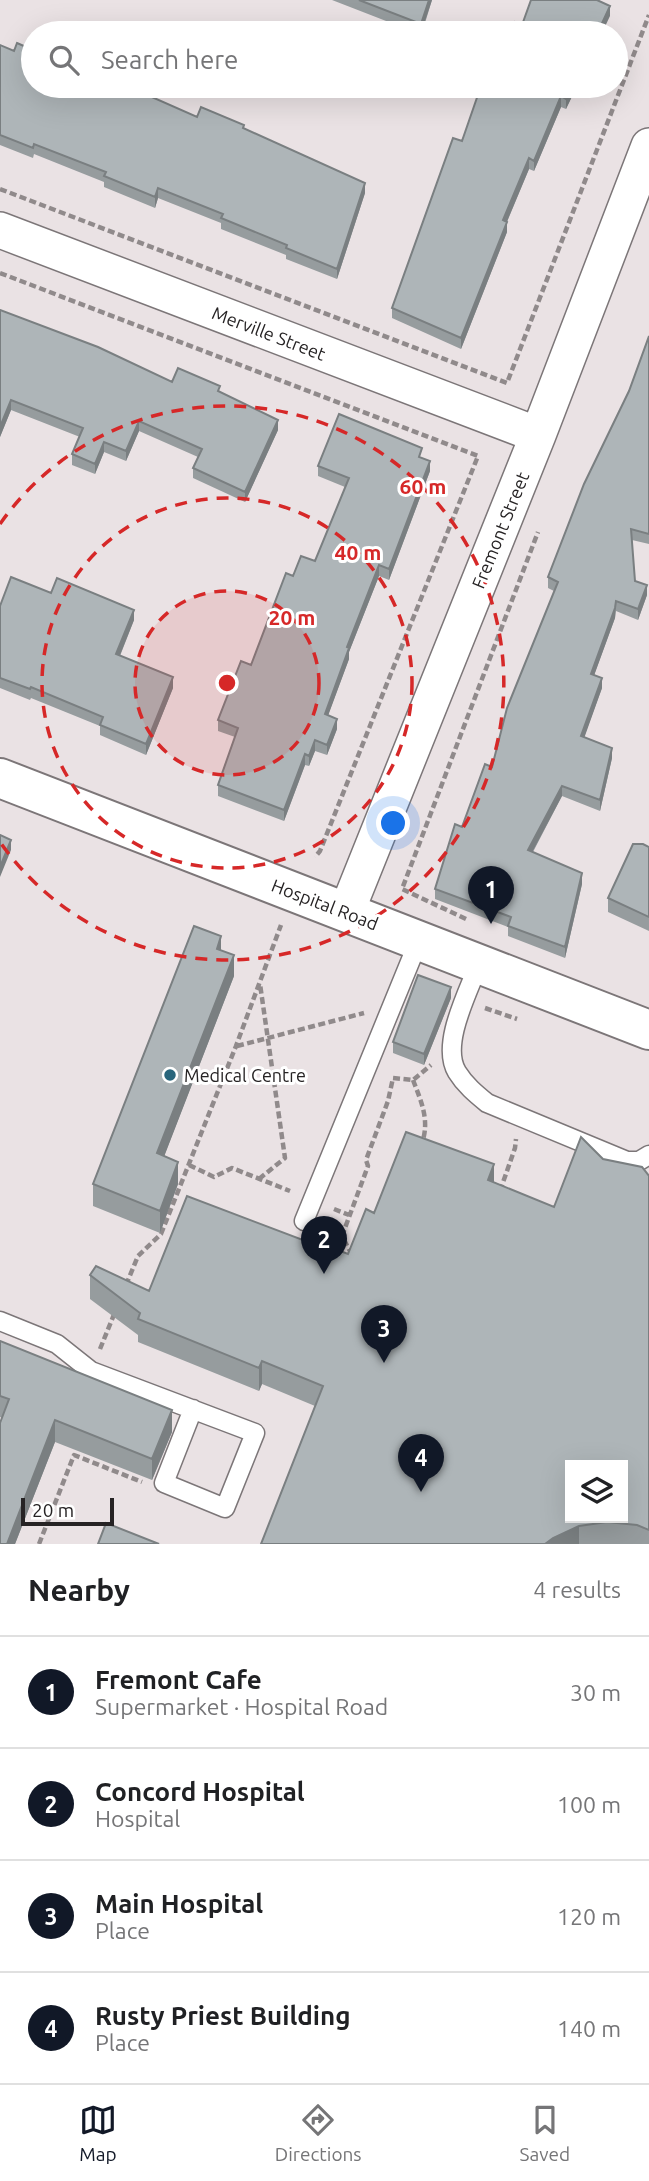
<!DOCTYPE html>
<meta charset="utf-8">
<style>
:root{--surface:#fff;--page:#f6f6f6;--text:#202124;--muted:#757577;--line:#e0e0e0;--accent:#111827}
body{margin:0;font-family:Ubuntu,sans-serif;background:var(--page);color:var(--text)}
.controls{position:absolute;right:21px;bottom:21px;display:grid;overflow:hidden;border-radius:0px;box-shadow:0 7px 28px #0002}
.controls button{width:63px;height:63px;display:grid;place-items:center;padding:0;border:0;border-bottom:2px solid var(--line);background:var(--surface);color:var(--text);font:35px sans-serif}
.scale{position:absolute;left:21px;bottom:18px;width:93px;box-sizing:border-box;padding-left:7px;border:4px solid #262324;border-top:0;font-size:19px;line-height:24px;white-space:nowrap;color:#262324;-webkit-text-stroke:5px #fff;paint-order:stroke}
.you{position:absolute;left:394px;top:824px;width:24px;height:24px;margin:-18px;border:5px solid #fff;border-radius:50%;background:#1a73e8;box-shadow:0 0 0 10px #1a73e833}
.badge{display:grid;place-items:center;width:46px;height:46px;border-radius:50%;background:var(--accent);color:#fff;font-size:23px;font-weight:700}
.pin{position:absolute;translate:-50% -58px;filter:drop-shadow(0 2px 4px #0008)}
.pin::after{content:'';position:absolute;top:37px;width:24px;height:21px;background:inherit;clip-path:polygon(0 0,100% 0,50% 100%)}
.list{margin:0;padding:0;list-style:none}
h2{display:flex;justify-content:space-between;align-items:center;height:91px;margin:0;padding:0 28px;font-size:30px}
h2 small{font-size:23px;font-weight:400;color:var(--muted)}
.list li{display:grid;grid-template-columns:46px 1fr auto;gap:21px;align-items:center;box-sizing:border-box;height:112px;padding:0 28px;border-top:2px solid var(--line)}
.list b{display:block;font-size:26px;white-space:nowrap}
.list p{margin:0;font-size:23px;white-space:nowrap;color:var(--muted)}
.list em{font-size:23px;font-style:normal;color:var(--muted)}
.icon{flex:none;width:38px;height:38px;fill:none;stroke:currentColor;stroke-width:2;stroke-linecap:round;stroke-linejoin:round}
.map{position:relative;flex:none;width:649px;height:1544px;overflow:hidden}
.search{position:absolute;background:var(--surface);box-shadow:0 7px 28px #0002;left:21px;right:21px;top:21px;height:77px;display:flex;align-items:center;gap:18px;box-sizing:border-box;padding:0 24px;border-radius:38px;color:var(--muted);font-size:26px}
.sheet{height:539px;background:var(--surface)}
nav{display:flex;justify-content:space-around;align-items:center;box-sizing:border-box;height:98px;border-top:2px solid var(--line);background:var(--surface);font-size:19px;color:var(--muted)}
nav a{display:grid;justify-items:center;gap:4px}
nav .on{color:var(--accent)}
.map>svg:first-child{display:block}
</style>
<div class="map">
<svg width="649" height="1544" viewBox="0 0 649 1544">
<rect width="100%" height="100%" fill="#eae2e4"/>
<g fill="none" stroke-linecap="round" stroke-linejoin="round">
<defs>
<path id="lane" d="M479 963C469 991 440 1044 457 1072 465 1085 476 1094 487 1103L627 1161H639L649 1155
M304 1221 419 940
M0 1321 57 1344 91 1371 255 1433 225 1508 164 1483 193 1409"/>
<path id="street" d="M0 230 538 435
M346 913 538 435 649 146"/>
<path id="secondary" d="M0 778 649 1030"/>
</defs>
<!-- lane casing -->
<use href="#lane" stroke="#7c7678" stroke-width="21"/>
<!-- street casing -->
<use href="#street" stroke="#7c7678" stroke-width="38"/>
<!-- secondary casing -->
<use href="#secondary" stroke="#7c7678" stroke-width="42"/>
<!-- path -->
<path stroke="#908a8b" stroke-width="4.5" stroke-dasharray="7 3.5" stroke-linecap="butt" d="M0 189 507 383 649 15
M0 273 478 456 320 851 315 857
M466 919 402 889 538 532
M485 1008 517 1019
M237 1046 364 1013
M413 1080C421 1101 430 1120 422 1143
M189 1165 214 1177 232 1168 290 1191
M259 1179 285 1158 260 984
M500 1191 515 1148 516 1139
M334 1209 349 1215
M352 1255 342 1236 368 1166 366 1160 388 1101 393 1078 413 1080 431 1065
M126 1285 138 1256 161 1234 236 1046 281 925
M100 1349 115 1312
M39 1544 74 1455 142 1482"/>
<!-- lane -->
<use href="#lane" stroke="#fff" stroke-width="18"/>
<!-- street -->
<use href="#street" stroke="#fff" stroke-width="35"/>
<!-- secondary -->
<use href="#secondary" stroke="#fff" stroke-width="38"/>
</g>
<!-- wall -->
<path fill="#969c9e" d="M332 0H432L422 33H417Z
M0 45 33 86 197 117 244 129 365 193 337 279 286 259V255L221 229V223L158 198 155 208 104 187V182L34 154 33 158 0 145Z
M492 86H577L566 109 561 107 534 171 529 169 507 222V232L461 349 392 318V308L462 141Z
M0 310 172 382 220 392 278 430 245 502 193 478V468L198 457 139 431 126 461 104 452 95 474 72 465V454L80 437 11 410 0 437Z
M649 336V544L632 540 635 581 647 595 638 620 616 611 615 618 594 675 602 688 584 737 612 758 600 811 562 796 533 852 582 884 565 958 508 936V927L435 899V889L462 827 492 767 554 591 548 588V577L629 391Z
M422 458 430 471 389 580 379 576 349 652V659L328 715 337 729 327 755 315 751 309 766 305 765 284 821 218 796V785L235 737 218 731V720L251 665 293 576 315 561 345 487 318 476V466Z
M51 593 134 620 120 656 173 688 146 755 100 735V726L31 698 30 700 0 688V606Z
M649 847V931L608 912V898Z
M221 951 234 976 164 1156 178 1184 160 1233 93 1206V1184Z
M451 998 424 1065 393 1053V1042Z
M603 1159 649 1176V1544H261L315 1406 262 1384 259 1391 138 1342V1335L90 1299V1275L149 1291 308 1242 348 1254 374 1213 494 1182 554 1207Z
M0 1341 172 1432 152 1480 55 1442 15 1544H0L2 1418 0 1417Z"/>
<!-- shaded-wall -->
<path fill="#7a7f81" d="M429 0H432L421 33V24Z
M610 6V16L602 33H598Z
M572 86H577L566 109V99Z
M561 96V107L534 171V161Z
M529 158V169L503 231V220Z
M365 183V193L337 279V269Z
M158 188V198L155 208V197Z
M507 222V232L461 349V338Z
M11 400V410L0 437V427Z
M278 420V430L245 502V492Z
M139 421V431L126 461V451Z
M104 442V452L95 474V464Z
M430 461V471L389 580V569Z
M379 565V576L349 652V659L325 724V714L347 647Z
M647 585V595L638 620V609Z
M616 601 615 618 591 684V674Z
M134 610V620L116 665V654Z
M173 677V688L146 755V744Z
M602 678V688L581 747V736Z
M337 719V729L327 755V745Z
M315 740V751L309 766V756Z
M612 748V758L600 811V800Z
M305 754V765L284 821V810Z
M562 786V796L528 860V850Z
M11 840V850L0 877V867Z
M582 873V884L565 958V947Z
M221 936V957L217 949Z
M234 955V976L157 1175V1153Z
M451 987V998L424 1065V1054Z
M178 1162V1184L160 1233V1211Z
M494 1164V1188L488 1180Z
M262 1361V1384L259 1391V1368Z
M172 1410V1432L152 1480V1459Z
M55 1420V1442L15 1544H7Z
M579 1526V1544H545L553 1538Z"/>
<!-- building -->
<path fill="#aeb5b8" stroke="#7a7f81" stroke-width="2" fill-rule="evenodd" d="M359 0H429L421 24Z
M531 0H597L610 6 598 32 596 31 595 33H511L515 22 522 25Z
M17 43 33 50V86H127L197 117 201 107 244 125 243 128 365 183 337 269 286 248 287 245 221 218 223 214 158 188 155 197 104 176 106 172 34 144 33 148 0 135V45L14 51Z
M481 86 492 87V86H572L566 99 561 96 534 161 529 158 503 220 507 222 461 338 392 308 453 138 462 141Z
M0 310 98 347 172 382 178 368 220 386 218 391 278 420 245 492 193 468 202 449 139 421 126 451 104 442 95 464 72 454 83 428 11 400 0 427Z
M649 336V534L631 529 635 581 647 585 638 609 616 601 615 608 591 674 602 678 581 736 612 748 600 800 562 786 528 850 582 873 565 947 508 926 511 917 435 889 455 824 462 827 485 764 492 767 507 708 558 582 548 577 584 484 629 391Z
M339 414 422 448 419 457 430 461 389 569 379 565 347 647 349 648 325 714 337 719 327 745 315 740 309 756 305 754 284 810 218 785 238 728 218 720 241 661 251 665 286 573 293 576 301 556 315 561 349 478 318 466Z
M11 577 51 593 57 578 134 610 116 654 173 677 146 744 100 725 103 717 31 687 30 689 0 678V606Z
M0 835 11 840 0 867Z
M633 844H643L649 847V917L608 898Z
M194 926 221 936 217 949 234 955 157 1153 178 1162 160 1211 93 1184Z
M418 975 451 987 424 1054 393 1042Z
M406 1132 494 1164 488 1180 554 1207 581 1137 603 1159 642 1167 649 1176V1530L637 1525 607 1522 579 1526 553 1538 545 1544H261L323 1386 262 1361 259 1368 138 1319 140 1313 90 1275 96 1266 149 1291 187 1196 308 1242 309 1239 348 1254 366 1209 374 1213ZM570 1465H623V1518H570Z
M0 1341 172 1410 152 1459 55 1420 7 1544H0V1423L9 1399 0 1396Z
M106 1523 159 1544H98Z"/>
<!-- distance rings -->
<circle cx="227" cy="683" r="92" fill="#d62828" fill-opacity=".12"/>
<g fill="none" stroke="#d62828" stroke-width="3.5" stroke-dasharray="12 9">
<circle cx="227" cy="683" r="92"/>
<circle cx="227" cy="683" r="185"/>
<path d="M0 524A277 277 0 1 1 0 842"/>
</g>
<!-- markers -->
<circle fill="#28657c" stroke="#fff" stroke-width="2.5" cx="170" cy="1075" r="7"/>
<g text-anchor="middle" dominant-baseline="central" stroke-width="6" stroke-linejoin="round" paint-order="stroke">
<!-- street labels -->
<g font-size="18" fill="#262324" stroke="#fff">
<text transform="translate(269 333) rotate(21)">Merville Street</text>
<text transform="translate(500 530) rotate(-68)">Fremont Street</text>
<text transform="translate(325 904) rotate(21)">Hospital Road</text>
</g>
<!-- poi labels -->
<g font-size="18" fill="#262324" stroke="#fff" text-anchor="start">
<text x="184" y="1075">Medical Centre</text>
</g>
</g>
<circle cx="227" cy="683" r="10" fill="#d62828" stroke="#fff" stroke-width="3.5"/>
<g font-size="21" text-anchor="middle" font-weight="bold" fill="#d62828" stroke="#fff" stroke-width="6" stroke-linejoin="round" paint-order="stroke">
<text x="423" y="494">60 m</text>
<text x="358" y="560">40 m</text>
<text x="292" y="625">20 m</text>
</g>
</svg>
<div class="controls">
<button><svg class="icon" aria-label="layers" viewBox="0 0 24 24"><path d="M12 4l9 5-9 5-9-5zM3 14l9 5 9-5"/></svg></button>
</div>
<div class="scale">20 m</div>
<div class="you"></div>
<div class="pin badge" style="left:491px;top:924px">1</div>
<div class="pin badge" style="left:324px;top:1274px">2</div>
<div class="pin badge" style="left:384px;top:1363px">3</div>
<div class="pin badge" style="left:421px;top:1492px">4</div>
<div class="search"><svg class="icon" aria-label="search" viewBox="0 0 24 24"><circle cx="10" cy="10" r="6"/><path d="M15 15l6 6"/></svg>Search here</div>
</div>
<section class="sheet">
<h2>Nearby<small>4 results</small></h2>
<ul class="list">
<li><span class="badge">1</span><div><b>Fremont Cafe</b><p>Supermarket · Hospital Road</p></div><em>30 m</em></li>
<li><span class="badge">2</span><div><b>Concord Hospital</b><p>Hospital</p></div><em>100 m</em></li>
<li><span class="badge">3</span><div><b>Main Hospital</b><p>Place</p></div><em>120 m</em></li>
<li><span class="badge">4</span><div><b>Rusty Priest Building</b><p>Place</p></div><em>140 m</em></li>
</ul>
</section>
<nav>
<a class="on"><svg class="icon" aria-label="map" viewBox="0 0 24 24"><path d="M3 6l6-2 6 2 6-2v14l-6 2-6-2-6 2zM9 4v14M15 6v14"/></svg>Map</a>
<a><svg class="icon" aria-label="directions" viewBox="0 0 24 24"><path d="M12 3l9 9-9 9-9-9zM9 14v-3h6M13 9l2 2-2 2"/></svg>Directions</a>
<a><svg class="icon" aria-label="saved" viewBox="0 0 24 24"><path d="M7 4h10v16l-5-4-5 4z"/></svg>Saved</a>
</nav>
